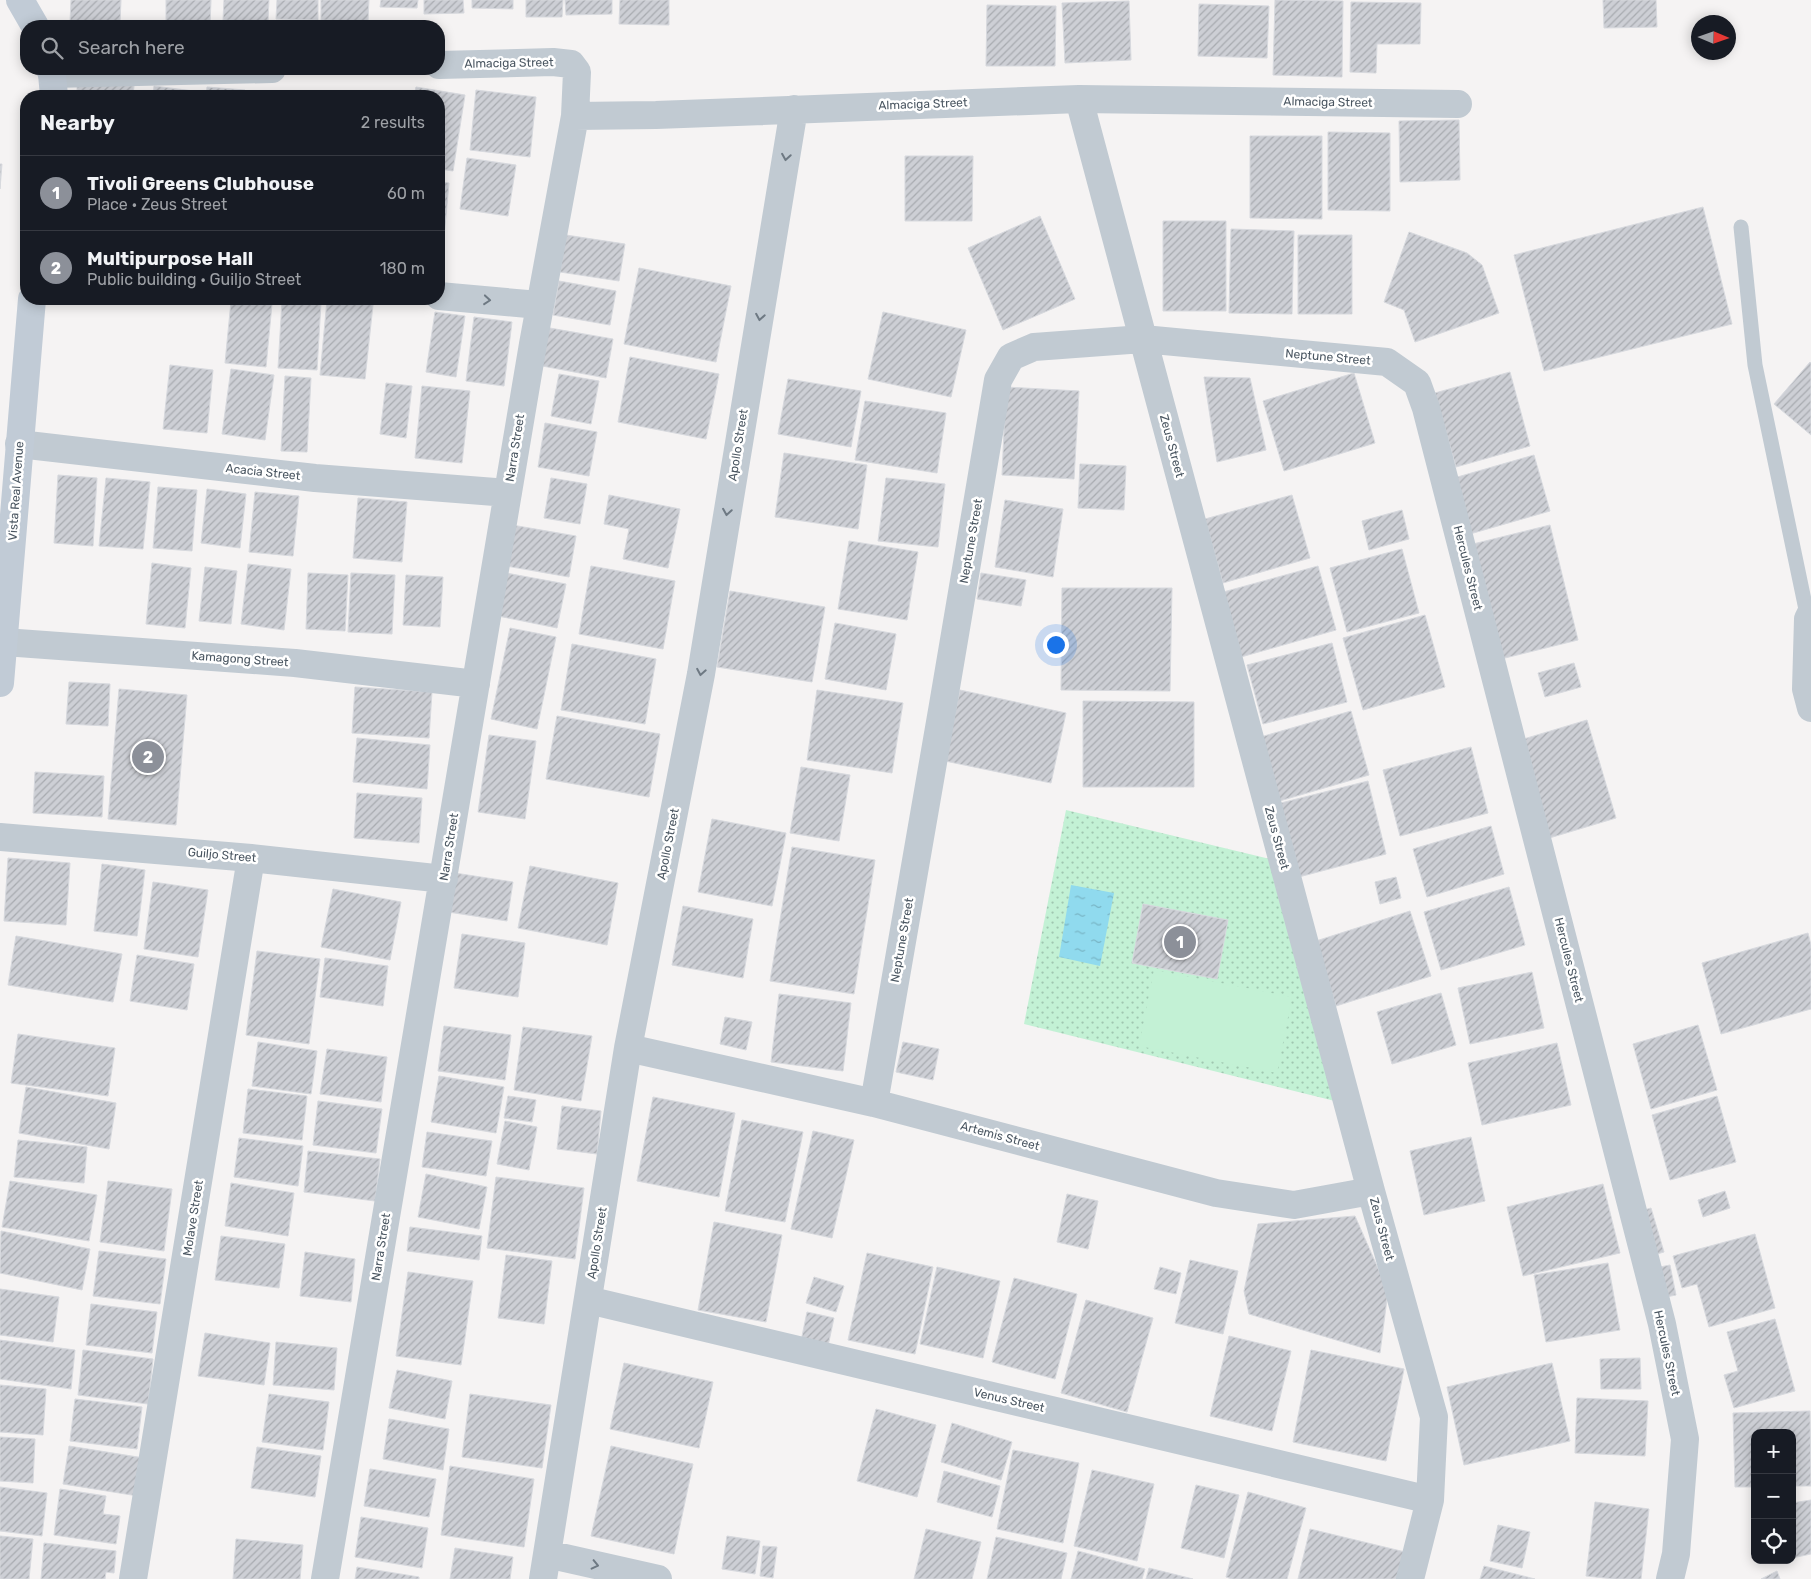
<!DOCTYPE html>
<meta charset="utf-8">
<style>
:root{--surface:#171b24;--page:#20242c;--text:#f1f3f6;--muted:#9ea1a6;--line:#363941;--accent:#8c9099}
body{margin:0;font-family:Rubik,sans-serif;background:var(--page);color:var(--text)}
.controls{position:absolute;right:15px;bottom:15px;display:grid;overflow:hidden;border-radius:10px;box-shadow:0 2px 12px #0003}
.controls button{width:45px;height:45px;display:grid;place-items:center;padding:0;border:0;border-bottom:1px solid var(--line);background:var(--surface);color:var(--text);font:25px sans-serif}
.compass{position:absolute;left:1691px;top:15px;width:45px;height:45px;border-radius:50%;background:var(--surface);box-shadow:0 2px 12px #0003;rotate:92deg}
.you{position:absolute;left:1055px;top:644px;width:18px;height:18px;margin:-12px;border:4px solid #fff;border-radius:50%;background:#1a73e8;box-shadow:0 0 0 8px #1a73e833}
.badge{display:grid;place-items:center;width:32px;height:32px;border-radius:50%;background:var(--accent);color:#fff;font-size:16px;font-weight:700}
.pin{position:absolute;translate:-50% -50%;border:2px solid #fff;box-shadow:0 1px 5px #0006}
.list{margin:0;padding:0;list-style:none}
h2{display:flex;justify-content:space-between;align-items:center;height:65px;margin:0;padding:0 20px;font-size:21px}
h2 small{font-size:16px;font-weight:400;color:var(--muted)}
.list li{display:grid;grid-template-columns:32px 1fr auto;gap:15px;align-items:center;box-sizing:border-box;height:75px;padding:0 20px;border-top:1px solid var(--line)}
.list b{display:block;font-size:19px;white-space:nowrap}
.list p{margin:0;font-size:16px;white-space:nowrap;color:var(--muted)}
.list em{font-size:16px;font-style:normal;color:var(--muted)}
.icon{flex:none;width:28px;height:28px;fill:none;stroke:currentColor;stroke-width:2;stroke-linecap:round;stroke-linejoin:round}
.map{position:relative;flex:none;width:1811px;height:1579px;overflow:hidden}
.search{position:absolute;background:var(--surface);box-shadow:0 2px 12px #0003;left:20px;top:20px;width:425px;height:55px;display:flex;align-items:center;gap:12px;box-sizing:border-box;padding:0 18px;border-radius:20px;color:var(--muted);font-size:19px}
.panel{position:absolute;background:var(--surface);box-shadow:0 2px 12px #0003;left:20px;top:90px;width:425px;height:215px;border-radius:20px}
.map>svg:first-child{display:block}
</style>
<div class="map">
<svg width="1811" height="1579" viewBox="0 0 1811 1579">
<defs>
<pattern id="park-dots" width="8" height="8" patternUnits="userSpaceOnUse" patternTransform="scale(1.25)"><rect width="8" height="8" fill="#c3f1d5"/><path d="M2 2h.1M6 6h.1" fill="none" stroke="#a0c6b0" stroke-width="1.8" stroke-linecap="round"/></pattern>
<pattern id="water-ripples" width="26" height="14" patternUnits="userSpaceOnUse" patternTransform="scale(1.25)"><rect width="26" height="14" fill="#90daee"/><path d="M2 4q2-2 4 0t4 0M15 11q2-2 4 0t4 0" fill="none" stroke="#78b4c4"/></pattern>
<pattern id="building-hatch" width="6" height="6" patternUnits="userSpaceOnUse" patternTransform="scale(1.25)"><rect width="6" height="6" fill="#cdcfd5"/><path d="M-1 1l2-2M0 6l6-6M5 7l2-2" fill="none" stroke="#a8abb0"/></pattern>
</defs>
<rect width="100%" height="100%" fill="#f5f3f3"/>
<!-- park -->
<path fill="url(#park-dots)" d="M1066 810 1274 860 1347 1104 1024 1024Z"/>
<!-- garden -->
<path fill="#c3f1d5" d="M1154 970 1292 997 1277 1073 1139 1046Z"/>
<!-- water -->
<path fill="url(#water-ripples)" d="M1071 885 1114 893 1100 966 1059 957Z"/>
<!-- building -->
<path fill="url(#building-hatch)" stroke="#d7d9de" d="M71 0H121L120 23 70 22Z
M166 0H211L210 26H166Z
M224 0H269L268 22 223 20Z
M277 0H318V20L276 19Z
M321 0H369L368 21 321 20Z
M381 0H418L417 8 380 7Z
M424 0H463L464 13 424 14Z
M472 0H513V9L472 8Z
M526 0H563L562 17H526Z
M565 0H612V14L566 15Z
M620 0H669V25L619 24Z
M1275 0 1343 1 1342 77 1273 75Z
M1603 0H1656L1657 27 1604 28Z
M1129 1 1131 60 1065 63 1062 3Z
M1351 2 1421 3 1420 44H1377L1376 73 1350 72Z
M1199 4 1269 6 1267 58 1198 56Z
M987 5 1056 6 1055 66H986Z
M77 83 134 86 133 96H77Z
M154 86 194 91 193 96H153Z
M207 87 245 90 244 96H206Z
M416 87 465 95 453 171 439 169V96H414Z
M476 90 536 97 530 157 470 150Z
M309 91 349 96H308Z
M1459 120 1460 180 1400 182 1399 121Z
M1328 132 1390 133V211L1328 210Z
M1250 136H1322V219L1250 218Z
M905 156H973L972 221H905Z
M467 158 516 165 508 216 460 209Z
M0 164H2L0 189Z
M439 182 449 183 441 269H439Z
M1703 207 1732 324 1544 371 1514 255Z
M1040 216 1075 299 1003 330 968 248Z
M1163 221H1226V311H1163Z
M1231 229 1294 231 1292 314 1229 313Z
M1409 232 1467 253 1482 265 1499 313 1415 342 1404 310 1384 302Z
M566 235 625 244 619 281 560 272Z
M1298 235H1352V314H1298Z
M639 268 731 286 716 362 624 344Z
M559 281 616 291 610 325 553 315Z
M327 300 373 305 365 379 320 375Z
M231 301 272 304 266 367 225 363Z
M282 301 321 303 317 370 278 368Z
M435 312 465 316 456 377 426 372Z
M883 312 966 330 951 397 868 379Z
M474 317 512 322 504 386 466 381Z
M544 327 613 339 606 378 537 365Z
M630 357 719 374 706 439 618 422Z
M1810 362 1811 363V435L1774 404Z
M170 365 213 370 207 433 163 429Z
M231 369 274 375 265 440 222 434Z
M1510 372 1530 446 1456 467 1435 393Z
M1354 373 1375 443 1284 471 1263 401Z
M559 374 599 381 591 424 551 416Z
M285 376 311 378 307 452 281 451Z
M1204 377 1250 378 1266 450 1217 462Z
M788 379 861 391 851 447 778 434Z
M386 383 412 386 406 438 380 434Z
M422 386 470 391 462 463 415 458Z
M1006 387 1079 391 1074 479 1002 475Z
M865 401 946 413 937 473 855 460Z
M545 423 597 432 589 476 538 467Z
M784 453 867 465 858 529 775 517Z
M1534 455 1550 511 1463 536 1447 480Z
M1080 464 1126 466 1124 510 1078 508Z
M58 475 97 478 93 546 54 543Z
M106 478 150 482 143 549 99 546Z
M551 478 587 484 580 524 544 518Z
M886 478 945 484 938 547 878 541Z
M158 487 197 490 192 551 153 548Z
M207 489 246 494 240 548 201 543Z
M255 492 299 496 293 556 249 552Z
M609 495 680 509 668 568 623 559 629 529 604 524Z
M1292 495 1310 558 1223 583 1205 519Z
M358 498 407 502 402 562 353 558Z
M1005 500 1063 509 1053 577 995 567Z
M1402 510 1409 539 1369 550 1362 521Z
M512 525 576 536 569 577 506 566Z
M1550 525 1578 640 1501 659 1473 544Z
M849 541 918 552 907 620 838 609Z
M1402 549 1419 613 1347 632 1330 568Z
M152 563 191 568 185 628 146 624Z
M248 564 291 569 284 630 241 624Z
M591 566 675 581 663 649 579 634Z
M1318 566 1336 630 1234 659 1216 594Z
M205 567 237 571 231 624 199 621Z
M308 573 348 575 345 631 306 629Z
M351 573 395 575 392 634 348 632Z
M506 573 566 584 557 628 498 616Z
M981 573 1026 580 1021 606 977 599Z
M406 575 443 577 440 627 403 625Z
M1062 588H1172L1170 691 1061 690Z
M730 591 825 607 812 682 717 667Z
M1425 615 1445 687 1363 710 1343 638Z
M835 623 896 634 886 690 825 679Z
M510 628 556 637 537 729 491 719Z
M1332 643 1347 702 1263 724 1247 665Z
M572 644 656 659 645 724 561 710Z
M1574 663 1581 687 1545 697 1538 673Z
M69 682 110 684 108 726 66 724Z
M355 687 432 692 429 738 352 733Z
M119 689 187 695 176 825 108 819Z
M817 690 903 703 892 773 807 760Z
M960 690 1066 713 1051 783 945 761Z
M1083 701 1194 702V787H1083Z
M1351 711 1369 775 1276 802 1257 738Z
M557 716 660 734 649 797 546 779Z
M1587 720 1616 818 1546 839 1517 741Z
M489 735 536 741 525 819 478 812Z
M357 738 430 745 427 789 353 782Z
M1471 747 1488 813 1400 836 1383 770Z
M801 767 850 775 839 841 790 833Z
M35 772 104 776 102 817 33 813Z
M1368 781 1386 854 1295 878 1277 804Z
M357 793 422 798 419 843 354 838Z
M712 819 786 833 772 906 698 892Z
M1491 826 1504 874 1427 897 1413 849Z
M792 847 875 860 854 994 770 981Z
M8 858 70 863 66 925 4 921Z
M102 864 145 870 137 936 94 931Z
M530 866 618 883 607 945 518 928Z
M455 873 513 882 507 921 448 912Z
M1396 877 1401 898 1380 904 1375 882Z
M153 882 208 890 198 957 144 949Z
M1509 887 1525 945 1441 970 1424 912Z
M333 889 401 902 390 960 321 947Z
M1143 904 1228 920 1217 979 1132 963Z
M683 906 753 919 743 978 672 965Z
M1410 911 1431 976 1336 1006 1316 941Z
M1808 933 1811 945V1009L1721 1034 1702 963Z
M462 934 525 943 518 997 454 988Z
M16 936 122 954 113 1002 8 985Z
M257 951 320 959 309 1044 246 1035Z
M137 955 194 964 187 1010 130 1001Z
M325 958 388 966 383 1006 320 997Z
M1532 972 1544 1028 1470 1044 1458 988Z
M1441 993 1456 1045 1392 1064 1377 1012Z
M779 994 851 1003 843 1071 771 1062Z
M725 1017 752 1022 746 1050 720 1044Z
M1698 1025 1717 1090 1651 1109 1633 1044Z
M444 1026 511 1035 505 1080 438 1071Z
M523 1027 592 1036 581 1101 514 1090Z
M18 1034 115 1048 108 1096 11 1083Z
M258 1042 317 1051 311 1094 252 1086Z
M903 1042 939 1049 933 1080 896 1072Z
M1557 1043 1571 1105 1482 1125 1468 1063Z
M327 1049 387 1057 381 1102 320 1094Z
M439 1076 504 1087 496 1133 431 1122Z
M26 1087 116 1103 109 1149 19 1133Z
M248 1089 307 1096 302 1140 243 1133Z
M508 1096 536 1100 532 1122 504 1118Z
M1717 1096 1736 1162 1670 1180 1652 1115Z
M653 1097 735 1113 719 1197 637 1181Z
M318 1101 382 1109 376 1153 313 1145Z
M562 1106 601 1111 597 1154 557 1149Z
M742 1120 803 1132 785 1222 725 1211Z
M505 1121 537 1127 529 1170 497 1164Z
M813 1131 854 1140 832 1238 791 1229Z
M427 1132 492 1141 486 1176 422 1167Z
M1471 1137 1485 1201 1424 1215 1410 1151Z
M239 1138 303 1146 298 1186 234 1177Z
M18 1140 87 1147 84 1183 14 1177Z
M308 1151 380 1159 375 1201 304 1192Z
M426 1174 487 1187 479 1229 418 1217Z
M496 1177 584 1188 575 1259 487 1248Z
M10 1181 97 1195 89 1241 2 1227Z
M108 1181 172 1189 164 1251 100 1242Z
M231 1183 294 1193 288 1236 225 1226Z
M1603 1184 1620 1253 1523 1276 1507 1207Z
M1725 1191 1730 1208 1703 1217 1698 1200Z
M1067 1194 1098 1201 1088 1249 1057 1242Z
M1651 1208 1664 1252 1650 1256 1637 1212Z
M1355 1216 1388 1291 1380 1353 1249 1314 1244 1291 1258 1224Z
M714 1222 782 1235 766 1322 698 1310Z
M410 1227 482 1236 479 1260 407 1251Z
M1 1231 90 1249 82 1290 0 1273Z
M1755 1234 1775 1308 1709 1327 1697 1284 1682 1288 1673 1256Z
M221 1236 285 1244 279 1288 215 1280Z
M99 1251 166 1259 160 1304 93 1296Z
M305 1252 355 1259 351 1302 300 1296Z
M867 1253 933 1267 915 1354 848 1340Z
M506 1255 552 1261 544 1324 498 1318Z
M1190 1260 1238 1271 1223 1334 1175 1323Z
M1608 1263 1620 1330 1546 1342 1534 1275Z
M1670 1265 1676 1295 1661 1298 1655 1268Z
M937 1267 1000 1281 983 1358 920 1344Z
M1160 1267 1181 1273 1176 1294 1154 1289Z
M408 1272 473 1281 461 1365 396 1356Z
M814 1277 844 1286 836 1312 806 1303Z
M1014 1278 1077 1294 1055 1379 992 1362Z
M0 1289 59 1297 53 1342 0 1335Z
M1086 1300 1153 1318 1127 1412 1061 1393Z
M91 1304 157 1312 152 1353 86 1345Z
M807 1312 834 1318 828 1346 801 1341Z
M1775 1319 1795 1391 1734 1408 1724 1375 1738 1371 1727 1332Z
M205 1333 270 1343 264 1385 198 1376Z
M1229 1336 1291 1351 1272 1431 1210 1416Z
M0 1340 75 1350 71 1389 0 1379Z
M276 1342 337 1348 334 1390 273 1385Z
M83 1350 153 1359 148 1404 78 1395Z
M1311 1350 1404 1369 1386 1461 1293 1442Z
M1640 1358 1641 1389H1601L1600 1359Z
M624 1363 713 1382 699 1448 610 1429Z
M1552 1363 1570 1441 1464 1465 1447 1387Z
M397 1370 452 1381 445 1419 389 1408Z
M0 1385 46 1389 43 1435 0 1432Z
M269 1394 329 1402 323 1450 262 1442Z
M470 1394 551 1405 542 1468 462 1457Z
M1577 1398 1648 1401 1645 1456 1575 1453Z
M75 1399 142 1407 137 1449 70 1441Z
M876 1409 936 1425 917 1497 857 1481Z
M1810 1411 1811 1486H1792V1433H1755V1487H1735L1733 1413Z
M389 1419 449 1429 443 1470 383 1459Z
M952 1423 1012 1442 1001 1480 941 1462Z
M0 1437 35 1439 33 1483 0 1481Z
M69 1446 144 1458 138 1496 63 1484Z
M611 1446 693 1464 674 1554 591 1536Z
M257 1447 321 1456 315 1497 251 1488Z
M1013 1450 1079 1463 1063 1543 997 1529Z
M450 1466 534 1479 524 1547 441 1535Z
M370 1469 436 1479 429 1517 364 1506Z
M1092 1470 1154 1484 1137 1561 1074 1546Z
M944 1471 1000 1486 992 1517 937 1502Z
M1196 1485 1239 1495 1224 1558 1181 1548Z
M0 1487 47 1493 42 1536 0 1531Z
M60 1489 106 1496 103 1514 120 1516 116 1544 54 1535Z
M1248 1492 1306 1508 1287 1579H1232L1226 1577Z
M1811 1500V1554L1792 1558V1503Z
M1595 1502 1649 1509 1641 1579H1614L1586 1576Z
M361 1517 428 1528 422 1568 355 1557Z
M1498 1525 1530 1532 1522 1568 1490 1561Z
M926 1529 981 1542 972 1579H914Z
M1310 1529 1405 1552 1399 1579H1298Z
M0 1536 33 1539 29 1579H0Z
M727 1536 760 1541 755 1574 722 1569Z
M996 1537 1067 1553 1061 1579H987Z
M236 1539 303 1545 300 1579H233Z
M44 1543 116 1551 114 1573 106 1572 105 1579H41Z
M763 1546 777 1547 773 1578 760 1576Z
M455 1548 513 1557 510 1579H450Z
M1078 1551 1145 1569 1142 1579H1071Z
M1484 1566 1535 1579H1480Z
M357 1567 419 1577V1579H355Z
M1149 1568 1193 1579H1146Z
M1777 1571 1780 1579H1761Z"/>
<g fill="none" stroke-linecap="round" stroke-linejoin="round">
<!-- lane -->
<path stroke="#c1cad2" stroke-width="15" d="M1741 227 1755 365 1808 619"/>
<!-- street -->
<path stroke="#c1cad2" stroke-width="28" d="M52 74 272 69
M1079 99 1371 1191 1434 1417 1430 1500 1410 1579
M575 116 656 115 1079 99 1458 104
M439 296 539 305
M19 444 315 478 508 493
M1811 613 1808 619 1806 689 1811 708
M4 642 295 663 476 684
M0 837 251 858 444 879
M628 1048 874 1103 1216 1193 1294 1205 1371 1191
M874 1103 943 705 998 380 1011 357 1034 347 1143 339 1387 362 1417 383 1426 408 1662 1324 1685 1439 1676 1554 1670 1579
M588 1300 1430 1500
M547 1554 658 1579
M133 1579 251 858
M325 1579 533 344 575 116 577 72 571 64 553 62 439 65
M543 1579 628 1048 701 674 794 109"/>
<!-- secondary -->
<path stroke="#c1cbd6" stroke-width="28" d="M20 0 35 26
M50 69 52 74 54 96
M0 683 32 299"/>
</g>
<!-- one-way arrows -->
<defs><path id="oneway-chevron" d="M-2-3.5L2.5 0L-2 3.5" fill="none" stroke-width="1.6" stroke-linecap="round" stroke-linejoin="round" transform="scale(1.25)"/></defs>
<g stroke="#6e7983">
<use href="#oneway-chevron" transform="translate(786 157) rotate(99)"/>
<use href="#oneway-chevron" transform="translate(487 300) rotate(5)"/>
<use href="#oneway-chevron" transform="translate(760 317) rotate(100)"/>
<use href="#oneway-chevron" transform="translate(727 512) rotate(99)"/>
<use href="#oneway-chevron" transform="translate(701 672) rotate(100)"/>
<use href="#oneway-chevron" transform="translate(595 1565) rotate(13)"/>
</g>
<g text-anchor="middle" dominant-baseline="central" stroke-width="5" stroke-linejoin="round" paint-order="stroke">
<!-- street labels -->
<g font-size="12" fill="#4a5661" stroke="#fff">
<text transform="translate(509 63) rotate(-1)">Almaciga Street</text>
<text transform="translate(1328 102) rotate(1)">Almaciga Street</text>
<text transform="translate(923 104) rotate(-2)">Almaciga Street</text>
<text transform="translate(1328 357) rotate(5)">Neptune Street</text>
<text transform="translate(738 445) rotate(-81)">Apollo Street</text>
<text transform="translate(1172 446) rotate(75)">Zeus Street</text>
<text transform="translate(515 448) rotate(-81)">Narra Street</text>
<text transform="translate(263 472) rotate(6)">Acacia Street</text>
<text transform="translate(16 491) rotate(-86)">Vista Real Avenue</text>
<text transform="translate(971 541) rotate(-80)">Neptune Street</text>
<text transform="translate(1468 568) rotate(76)">Hercules Street</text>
<text transform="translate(240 659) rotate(4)">Kamagong Street</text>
<text transform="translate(1277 838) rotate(75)">Zeus Street</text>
<text transform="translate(668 844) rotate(-79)">Apollo Street</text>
<text transform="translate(449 847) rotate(-81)">Narra Street</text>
<text transform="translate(222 855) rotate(5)">Guiljo Street</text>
<text transform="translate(902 940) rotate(-80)">Neptune Street</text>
<text transform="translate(1569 960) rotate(76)">Hercules Street</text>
<text transform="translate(1000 1136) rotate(15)">Artemis Street</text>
<text transform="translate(193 1218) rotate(-81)">Molave Street</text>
<text transform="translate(1382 1229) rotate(75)">Zeus Street</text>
<text transform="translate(597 1243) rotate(-81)">Apollo Street</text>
<text transform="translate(381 1247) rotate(-81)">Narra Street</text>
<text transform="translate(1667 1353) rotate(78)">Hercules Street</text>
<text transform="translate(1009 1400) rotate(13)">Venus Street</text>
</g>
</g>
</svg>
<div class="controls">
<button>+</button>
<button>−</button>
<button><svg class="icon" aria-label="locate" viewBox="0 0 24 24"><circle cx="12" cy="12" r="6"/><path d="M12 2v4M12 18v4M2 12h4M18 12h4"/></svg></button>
</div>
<svg class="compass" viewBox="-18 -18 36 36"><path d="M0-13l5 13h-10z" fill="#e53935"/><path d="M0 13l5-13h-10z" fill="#9ea1a6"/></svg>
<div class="you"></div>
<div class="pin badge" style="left:1180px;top:942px">1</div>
<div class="pin badge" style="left:148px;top:757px">2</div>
<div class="search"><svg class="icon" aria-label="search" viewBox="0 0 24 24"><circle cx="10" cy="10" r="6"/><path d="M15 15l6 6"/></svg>Search here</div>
<section class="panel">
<h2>Nearby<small>2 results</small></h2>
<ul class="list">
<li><span class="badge">1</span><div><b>Tivoli Greens Clubhouse</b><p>Place · Zeus Street</p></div><em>60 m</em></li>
<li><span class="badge">2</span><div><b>Multipurpose Hall</b><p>Public building · Guiljo Street</p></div><em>180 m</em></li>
</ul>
</section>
</div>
